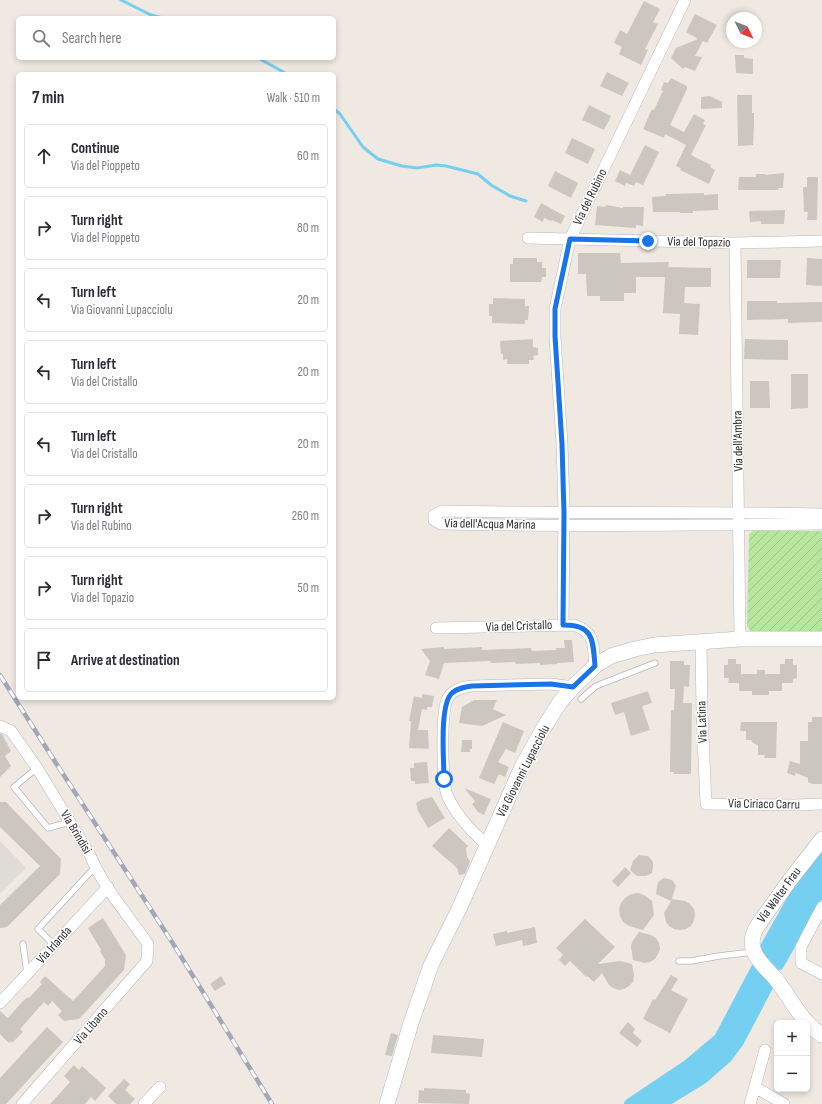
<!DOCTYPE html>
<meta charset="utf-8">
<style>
:root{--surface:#fff;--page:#f7f7f7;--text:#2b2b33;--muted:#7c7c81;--line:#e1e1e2}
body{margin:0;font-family:"Sofia Sans Condensed",sans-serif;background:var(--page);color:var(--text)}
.controls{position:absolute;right:12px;bottom:12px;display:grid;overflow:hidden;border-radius:6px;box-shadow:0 2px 6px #0003}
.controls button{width:36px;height:36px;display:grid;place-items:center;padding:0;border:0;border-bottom:1px solid var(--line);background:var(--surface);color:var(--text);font:20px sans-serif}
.compass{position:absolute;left:726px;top:12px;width:36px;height:36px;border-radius:50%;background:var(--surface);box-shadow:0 2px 6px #0003;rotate:132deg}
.stop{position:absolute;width:12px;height:12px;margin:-9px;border:3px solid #1a73e8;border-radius:50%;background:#fff}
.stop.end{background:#1a73e8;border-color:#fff;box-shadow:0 1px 4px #0008}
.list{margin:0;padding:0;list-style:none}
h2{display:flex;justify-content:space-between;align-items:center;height:52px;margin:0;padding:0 16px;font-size:17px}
h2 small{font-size:13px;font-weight:400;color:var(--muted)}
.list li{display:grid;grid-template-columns:26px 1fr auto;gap:12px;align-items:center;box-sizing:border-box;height:64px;margin:0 8px 8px;padding:0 8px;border:1px solid var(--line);border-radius:6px}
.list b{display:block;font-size:15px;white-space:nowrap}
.list p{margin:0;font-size:13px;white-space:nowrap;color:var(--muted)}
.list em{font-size:13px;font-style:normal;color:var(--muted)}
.icon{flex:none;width:22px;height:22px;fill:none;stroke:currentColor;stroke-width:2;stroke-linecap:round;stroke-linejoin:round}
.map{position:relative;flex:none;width:822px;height:1104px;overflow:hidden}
.search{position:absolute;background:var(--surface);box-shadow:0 2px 6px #0003;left:16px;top:16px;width:320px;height:44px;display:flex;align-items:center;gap:10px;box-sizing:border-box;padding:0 14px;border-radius:6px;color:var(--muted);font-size:15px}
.panel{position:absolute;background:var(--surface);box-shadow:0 2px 6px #0003;left:16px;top:72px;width:320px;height:628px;border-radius:6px}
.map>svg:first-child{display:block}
</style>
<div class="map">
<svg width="822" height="1104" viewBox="0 0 822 1104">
<defs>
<pattern id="garden-furrows" width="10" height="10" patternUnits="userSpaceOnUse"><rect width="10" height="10" fill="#b6e59e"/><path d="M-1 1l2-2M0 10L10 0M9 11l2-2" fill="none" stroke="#9dc588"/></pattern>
</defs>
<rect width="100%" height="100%" fill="#efe9e1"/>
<!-- garden -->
<path fill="url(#garden-furrows)" d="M753 531H822V632H751L747 626 749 534Z"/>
<!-- plaza -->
<path fill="#dfdcd8" d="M0 841 26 868 0 894Z"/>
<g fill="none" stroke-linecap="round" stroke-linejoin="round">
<!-- stream -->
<path stroke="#75cff0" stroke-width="3" d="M121 0 151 15 163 18
M258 58 287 74
M334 109 340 114 363 147 378 159 402 166 417 168 436 165 446 166 478 174 491 185 510 196 526 201"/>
<!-- canal -->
<path stroke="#75cff0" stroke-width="10" d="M822 855 808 871 764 949 779 965 822 889
M629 1104 687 1065 719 1038 756 968 770 983 739 1042 727 1058 703 1079 662 1104"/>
<!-- river -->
<path stroke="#75cff0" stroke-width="18" d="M643 1104 694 1072 710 1059 722 1046 733 1032 776 950 822 870"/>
</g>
<!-- building -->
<path fill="#cbc7bf" d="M644 1 660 9 653 22 658 24 645 49 648 50 641 65 619 54 622 47 614 43 620 30 627 34Z
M695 14 717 25 707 43 703 41 695 56 702 57 695 71 685 67 683 69 671 58 676 48 698 39 686 32Z
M735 55H744V58L753 59V74L736 73Z
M607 72 629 83 622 96 600 86Z
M671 78 687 86V89L670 125 684 132 694 114 705 120 703 124 706 125 691 155 711 165 710 167 715 170 709 184 680 170 681 168 676 166 686 145 665 134 664 138 643 129 652 109 654 110 663 91 661 90 664 82 668 83Z
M737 95H752V113H754V124L753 145 738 146Z
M710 96 722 102V108L701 109V97Z
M589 105 611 116 604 130 582 120Z
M572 138 595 149 588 164 565 153Z
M645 145 659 152 643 185 636 182 634 186 626 183 625 186 615 181 620 170 630 175Z
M555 171 578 183 571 198 548 186Z
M784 173 783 188H778L779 190H738L739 177H756V174H765V175Z
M807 177H818L817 220H807L808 212H804L803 187H807Z
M704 193V195L718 194V210L693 211V213H680V212H653L652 197 666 196V194Z
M541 203 565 216 561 224 552 220 551 221 544 218 543 222 534 217Z
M606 205 623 208V207H644L643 226 636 225V228L595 225 597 206 605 207Z
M785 210 784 224H761V221L750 222 749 211Z
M578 253H620L621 263 669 262 668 267 711 268V287H685L684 303 700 304 698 335 679 334 680 314 663 313 665 277H636V293H624V301H600V296H587L586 274H578Z
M513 258H537V262H542V268H546V277H542L541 282H510V264H513Z
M807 258 822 259V286L806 285Z
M747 260H781L780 278H747Z
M493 298 525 299V306H529L528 320H525V324L492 323V316H489V304H493Z
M747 301H777V303L822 302V322L788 323V319L747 320Z
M533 339V347L538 348V355L533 356 534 360H529V364H507V359L503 360V354H501L500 341Z
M745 339 788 340V360L744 359Z
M791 374H808V408L791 409Z
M750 381H769L770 408H750Z
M564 640H572L574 662 557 663V664L540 665V663L516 664 515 662 491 663 490 661 444 663 439 679 425 675 430 661 421 649 444 647V649L482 647V650L531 648 532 651 556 650V648H565Z
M728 659H736V664H741V674H757V670H765V674H780V664H785V659H793V665H797V678L793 679V683H782V691H769V695H752V691H739V683H728L729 678H724V665H728Z
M670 661H684V665H690L689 687 684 686 683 703H692L691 774H674V772H670L671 710H674L675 689H670Z
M648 691 652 703 642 706 650 730 631 736 624 712 615 715 611 703Z
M422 694 434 696 432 707H427V710L422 709 418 730H428L429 749 409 748 411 721H409L414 696 422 698Z
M474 700H497L493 709 506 715 482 726 459 723 462 707Z
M812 717H822V784H813L808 782V778L796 773 795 776 787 773 790 761 800 764V741H808V722H812Z
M503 722 524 731 515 753 506 749 498 762 509 767 505 777 499 774 494 784 479 778Z
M741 722H777L776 758H764L765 755H758V745L753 743 751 740H746V731H740Z
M0 734H2L11 751 5 756 11 766 0 777Z
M462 740H472V749H470V752H461Z
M427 762 429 783 415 784V781H411L410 768H414V763Z
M464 788 491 799 484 815 478 812 472 804 475 801Z
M432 797 445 818 428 828 418 811 416 803 421 800Z
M0 802H6L61 859 60 874 7 927 0 928V905L40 866 0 827Z
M449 828 468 846 466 848 467 857 470 861 465 874 459 875 457 868 432 846Z
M639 855 648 856 653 862V867L652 873 646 876H637L630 870 633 861Z
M625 867 631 873 618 887 612 881Z
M664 878 672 880 676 886 671 901 672 899 685 901 690 904 694 909 695 915 694 920 691 926 686 929 680 930 674 929 669 926 666 922 664 913 671 901 656 894 657 886 659 881Z
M638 893 644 895 652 901 654 915 643 930 629 926 623 922 620 916 619 909 621 903 625 898 631 894Z
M103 918 126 955 124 970 79 1019 64 1021 58 1015 62 1011 52 1001 48 1006 44 1002 20 1029 23 1032 12 1043 11 1041 9 1043 0 1034V1011L8 1018 22 1002 28 997 29 998 42 984 40 982 45 976 73 1001 105 966V960L100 951 101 950 88 928Z
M585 919 615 947 598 964 620 961 632 964 634 976 633 982 629 986 624 989 619 990 613 988 609 985 602 973 594 982 587 976 586 977 570 961 565 966 559 960 563 955 556 948Z
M535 927 537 943 523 946 522 940 496 946 493 934 507 931V933Z
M639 932 651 935 656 938 659 943 660 949 658 954 655 959 650 962 644 963 633 960 631 947 632 942Z
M671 975 678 979 671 990 688 999 670 1033 643 1019 653 999 655 1000Z
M221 976 226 984 215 991 210 984Z
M628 1022 635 1029 633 1033 642 1041 637 1047 619 1033Z
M47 1027 63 1042 6 1104H0V1078Z
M391 1033 398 1035 392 1056 385 1055Z
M433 1035 484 1039 482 1057 431 1053Z
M74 1065 79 1070 82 1066 106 1088 95 1101 91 1097 85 1104H50L70 1082 64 1076Z
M124 1079 130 1084 125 1090 135 1099 130 1104H116L108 1096Z
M424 1088 466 1090V1093L470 1094 469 1104 418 1103 419 1090 424 1091Z"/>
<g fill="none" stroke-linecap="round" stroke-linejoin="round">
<defs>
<path id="lane" d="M581 699 596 686 655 663
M37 768 14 787 48 828 70 822
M23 944 27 973
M54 945 38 929 95 867
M679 961H691L719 956 753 952"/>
<path id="street" d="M528 238 735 243 822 241
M735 243 740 639
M822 514C695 511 568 514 442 511L434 515V520L441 524C568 527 695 525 822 524
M563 625 564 508 562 444 555 337V309L570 239 685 0
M436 628 574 625C596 633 593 645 595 666
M701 641 702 713 706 804 795 805 822 804
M0 726 11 731 37 768 90 855C103 887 128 915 148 944L147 961 22 1104
M487 845C471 831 456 815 447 795 442 781 441 714 447 700 451 690 462 687 472 686L551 684 573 687
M822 907 801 947V963L822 974
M0 1003 108 887
M755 1087 784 1104
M144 1104 160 1087
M750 1104 765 1050"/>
<path id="secondary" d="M822 839 790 880 758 925C753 933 750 942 754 951 757 961 768 970 775 978 790 997 801 1022 822 1035
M387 1104 411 1023 431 965 459 909 522 767 543 729 560 702 573 687 595 666 611 656 635 649 654 645 740 639H822"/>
</defs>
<!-- lane casing -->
<use href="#lane" stroke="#b4b7c1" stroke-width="7"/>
<!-- street casing -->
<use href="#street" stroke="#b4b7c1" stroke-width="12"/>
<!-- secondary casing -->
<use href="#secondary" stroke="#b4b7c1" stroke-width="16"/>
<!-- lane -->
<use href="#lane" stroke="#fff" stroke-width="5.5"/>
<!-- street -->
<use href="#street" stroke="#fff" stroke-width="11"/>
<!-- secondary -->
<use href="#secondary" stroke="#fff" stroke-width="15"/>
<defs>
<path id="rail" d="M0 675 52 757 172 942 272 1104"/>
</defs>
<!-- rail casing -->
<use href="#rail" stroke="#a3a6b8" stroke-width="4.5"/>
<!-- rail -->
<use href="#rail" stroke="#fff" stroke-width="3" stroke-dasharray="9" stroke-linecap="butt"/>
</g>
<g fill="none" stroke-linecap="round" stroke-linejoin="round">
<!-- route -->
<path stroke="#1a73e8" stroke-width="5" d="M444 779C444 760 439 705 452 693 458 688 465 687 472 686L551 684 573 687 595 666C593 641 594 624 563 625L564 513 562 444 555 336V309L570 239 648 241"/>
</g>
<g text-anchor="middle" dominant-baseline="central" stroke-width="3" stroke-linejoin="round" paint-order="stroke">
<!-- street labels -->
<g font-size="13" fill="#2e2e2e" stroke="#fff">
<text transform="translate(590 197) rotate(-64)">Via del Rubino</text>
<text transform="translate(699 242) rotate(1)">Via del Topazio</text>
<text transform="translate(738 441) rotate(-91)">Via dell'Ambra</text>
<text transform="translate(490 524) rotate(1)">Via dell'Acqua Marina</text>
<text transform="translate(519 626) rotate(-2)">Via del Cristallo</text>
<text transform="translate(702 722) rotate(-92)">Via Latina</text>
<text transform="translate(523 771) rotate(-63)">Via Giovanni Lupacciolu</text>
<text transform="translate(764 804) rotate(1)">Via Ciriaco Carru</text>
<text transform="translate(76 832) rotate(59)">Via Brindisi</text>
<text transform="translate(779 895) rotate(-54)">Via Walter Frau</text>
<text transform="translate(54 945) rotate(-48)">Via Irlanda</text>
<text transform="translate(91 1026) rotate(-49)">Via Libano</text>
</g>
</g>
</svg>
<div class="controls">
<button>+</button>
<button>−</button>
</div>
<svg class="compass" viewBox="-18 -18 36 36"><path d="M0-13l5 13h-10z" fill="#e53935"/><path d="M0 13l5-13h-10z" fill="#7c7c81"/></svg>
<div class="stop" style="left:444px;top:779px"></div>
<div class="stop end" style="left:648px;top:241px"></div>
<div class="search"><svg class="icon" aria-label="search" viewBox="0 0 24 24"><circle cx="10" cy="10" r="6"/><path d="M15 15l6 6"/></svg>Search here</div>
<section class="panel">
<h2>7 min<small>Walk · 510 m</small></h2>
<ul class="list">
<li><svg class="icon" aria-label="ahead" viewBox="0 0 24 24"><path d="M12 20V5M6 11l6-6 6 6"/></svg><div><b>Continue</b><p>Via del Pioppeto</p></div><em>60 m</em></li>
<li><svg class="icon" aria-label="right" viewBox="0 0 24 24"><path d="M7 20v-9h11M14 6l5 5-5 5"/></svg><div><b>Turn right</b><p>Via del Pioppeto</p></div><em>80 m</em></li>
<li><svg class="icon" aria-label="left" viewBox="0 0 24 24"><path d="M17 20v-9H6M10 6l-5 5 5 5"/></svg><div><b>Turn left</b><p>Via Giovanni Lupacciolu</p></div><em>20 m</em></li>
<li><svg class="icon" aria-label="left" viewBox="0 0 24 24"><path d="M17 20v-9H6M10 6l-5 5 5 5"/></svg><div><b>Turn left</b><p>Via del Cristallo</p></div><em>20 m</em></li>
<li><svg class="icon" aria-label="left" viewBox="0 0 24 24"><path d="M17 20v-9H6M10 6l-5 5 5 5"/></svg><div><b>Turn left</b><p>Via del Cristallo</p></div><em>20 m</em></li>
<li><svg class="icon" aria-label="right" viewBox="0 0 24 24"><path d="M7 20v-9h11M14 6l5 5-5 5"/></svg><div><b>Turn right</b><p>Via del Rubino</p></div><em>260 m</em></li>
<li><svg class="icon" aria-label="right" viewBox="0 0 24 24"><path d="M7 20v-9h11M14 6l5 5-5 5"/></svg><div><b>Turn right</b><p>Via del Topazio</p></div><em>50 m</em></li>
<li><svg class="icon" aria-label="arrive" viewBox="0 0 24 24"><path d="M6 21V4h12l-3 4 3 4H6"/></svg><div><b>Arrive at destination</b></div></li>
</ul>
</section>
</div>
